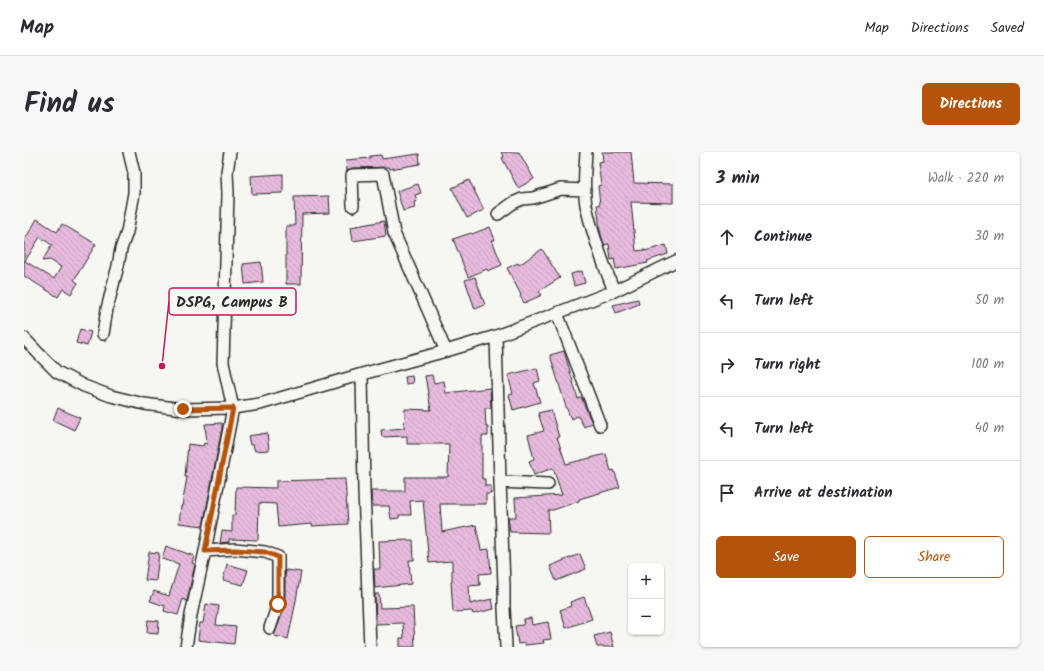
<!DOCTYPE html>
<meta charset="utf-8">
<style>
:root{--surface:#fff;--page:#f7f7f7;--text:#2b2b33;--muted:#7c7c81;--line:#e1e1e2;--accent:#b45309}
body{margin:0;font-family:Kalam,sans-serif;background:var(--page);color:var(--text)}
.controls{position:absolute;right:12px;bottom:12px;display:grid;overflow:hidden;border-radius:6px;box-shadow:0 1px 3px #0004}
.controls button{width:36px;height:36px;display:grid;place-items:center;padding:0;border:0;border-bottom:1px solid var(--line);background:var(--surface);color:var(--text);font:20px sans-serif}
.stop{position:absolute;width:12px;height:12px;margin:-9px;border:3px solid #b45309;border-radius:50%;background:#fff}
.stop.end{background:#b45309;border-color:#fff;box-shadow:0 1px 4px #0008}
.list{margin:0;padding:0;list-style:none}
h2{display:flex;justify-content:space-between;align-items:center;height:52px;margin:0;padding:0 16px;font-size:17px}
h2 small{font-size:13px;font-weight:400;color:var(--muted)}
.list li{display:grid;grid-template-columns:26px 1fr auto;gap:12px;align-items:center;box-sizing:border-box;height:64px;padding:0 16px;border-top:1px solid var(--line)}
.list b{display:block;font-size:15px;white-space:nowrap}
.list em{font-size:13px;font-style:normal;color:var(--muted)}
.actions{display:flex;gap:8px;padding:12px 16px}
.actions a{flex:1;padding:9px 0;border:1px solid var(--accent);border-radius:6px;text-align:center;font-size:14px;color:var(--accent)}
.actions .main{background:var(--accent);color:#fff}
.icon{flex:none;width:22px;height:22px;fill:none;stroke:currentColor;stroke-width:2;stroke-linecap:round;stroke-linejoin:round}
.map{position:relative;flex:none;width:652px;height:495px;overflow:hidden;border-radius:6px}
header{display:flex;align-items:center;gap:24px;box-sizing:border-box;height:56px;padding:0 20px;background:var(--surface);border-bottom:1px solid var(--line)}
header strong{font-size:19px}
nav{display:flex;gap:22px;margin-inline-start:auto;font-size:14px}
.intro{display:flex;align-items:center;justify-content:space-between;box-sizing:border-box;height:96px;padding:0 24px}
h1{margin:0;font-size:28px}
.button{padding:10px 18px;border-radius:6px;background:var(--accent);color:#fff;font-size:14px;font-weight:700}
main{display:flex;gap:24px;padding:0 24px}
aside{flex:1;background:var(--surface);border-radius:6px;box-shadow:0 1px 3px #0004}
.map>svg:first-child{display:block}
</style>
<header>
<strong>Map</strong>
<nav><a>Map</a><a>Directions</a><a>Saved</a></nav>
</header>
<div class="intro"><h1>Find us</h1><a class="button">Directions</a></div>
<main>
<div class="map">
<svg width="652" height="495" viewBox="0 0 652 495">
<defs>
<pattern id="building-back-hatch" width="6" height="6" patternUnits="userSpaceOnUse"><rect width="6" height="6" fill="#e7bade"/><path d="M-1 5l2 2M0 0l6 6M5-1l2 2" fill="none" stroke="#c6a0bf"/></pattern>
</defs>
<rect width="100%" height="100%" fill="#f6f6f2"/>
<filter id="ink" filterUnits="userSpaceOnUse"><feTurbulence type="fractalNoise" baseFrequency=".025" numOctaves="2"/><feDisplacementMap in="SourceGraphic" scale="8" xChannelSelector="R" yChannelSelector="G"/><feConvolveMatrix kernelMatrix="1 2 1 2 8 2 1 2 1" color-interpolation-filters="sRGB"/></filter>
<g filter="url(#ink)">
<!-- building -->
<path fill="url(#building-back-hatch)" stroke="#2b2b2b" fill-rule="evenodd" d="M477 0H495L510 27 494 36 478 6 480 5Z
M578 0H607L610 31 649 32V51L607 50 612 99 621 98V99L642 93 644 102 623 109 624 111 592 117 590 107 587 108 585 92 580 93 576 79 575 69 573 53 576 52 574 34 577 33 574 10 579 9Z
M395 2 396 12 366 17 365 15 328 16 323 19 322 8 346 6V4L357 3 358 7Z
M259 22V41L228 42 227 24Z
M445 28 460 58 443 66 428 36Z
M394 32 397 41 391 43 393 49 390 50 391 56 379 59 373 39Z
M305 44 306 61 278 62 277 132H262V74H271L270 45Z
M13 67 33 80 38 72 72 92 50 128 54 131 47 142 39 137 34 145 0 124V89ZM16 85 28 93 18 109 26 108 37 115 30 127 1 109Z
M360 69 362 84 329 89 327 75Z
M466 75 471 88H468L478 113 464 119 463 117 444 125 429 87 447 81 448 82Z
M518 97 536 126 515 139 518 143 500 151 496 144 497 143 483 116 494 111 495 113Z
M237 110 239 130 221 132 219 112Z
M558 119 561 131 550 134 547 122Z
M451 125 461 153 451 157 441 128Z
M614 147 615 152 592 161 589 153Z
M56 177 67 180 63 194 52 191Z
M540 199 554 247 557 245 568 271 560 275 554 264 547 267 542 255 526 203Z
M513 216 516 229 510 231 516 250 489 258 485 243 489 242 484 223Z
M408 223 410 231 420 229 422 241 466 236 467 256H461L462 275H464V284H458V327H461V334H467V342H462V352H416L418 380 452 373 457 398 465 397 467 421 455 422 456 433 445 434 446 452 468 447 470 457 449 462 448 459 429 460 427 430H428V409L405 411 399 348 386 349 387 363H375V366L367 367 365 354H348L347 339H381V325H424L425 292H383V284L358 285 357 278 380 276 381 257 407 258 401 224Z
M388 224 389 231 382 232 381 225Z
M34 256 56 266 50 278 29 268Z
M527 258 535 285H533L542 312 582 302 587 319 590 318 596 335 555 347V349L529 358H524L525 381 486 380 484 365H492L491 346 538 343 529 316 510 323 505 309 510 307 504 283 520 279 514 261Z
M198 271V276L179 374 155 371 157 354H158L163 325H161L164 292 179 294 180 291 183 292 181 272Z
M243 281 245 298 231 299 229 293H226L224 284Z
M321 327 324 372 288 374V372L254 375 252 352 235 351 234 388 205 387V390L196 391 198 379 208 380V363H211L212 335 252 336V329Z
M389 388 390 408H385L387 432 351 436 350 417H356L355 389Z
M142 394 170 404 168 411 171 412 163 449 159 447 154 463 140 459 141 454 126 449 130 439 145 444 155 412 138 407Z
M125 400 135 401 132 429 121 428Z
M556 402 562 417 532 429 526 414Z
M203 412 224 418 219 433 199 428Z
M262 418 277 420 271 454 264 487 250 484 261 454V425Z
M351 442H355L356 456 389 455 391 495H376V486H380L379 471 352 472Z
M560 445 568 467 542 476 536 458 547 454 546 450Z
M182 452 195 454 192 473 212 475 210 492 174 488 176 471H179Z
M507 466 508 473 524 470 527 487 519 488 520 491 501 493V491L494 492 491 474 499 473 500 467Z
M124 468 135 469 134 482 123 481Z
M586 480 590 495H573L570 484Z"/>
<g fill="none" stroke-linecap="round" stroke-linejoin="round">
<defs>
<path id="minor" d="M562 0C561 17 559 36 562 53 568 82 579 111 590 139
M329 54 328 23 359 22 370 81 422 199
M474 62 489 51 498 47 509 46 537 37 561 38
M533 161 576 273
M79 182 83 157 90 129 94 114 97 97 103 80 110 41V21L105 0
M472 184 476 330 480 433V456L482 495
M0 186 15 202 33 220 60 234 87 244 120 252 159 257 209 256 236 252 338 222 422 199 472 184 533 161 590 139 652 109
M338 222 340 338 346 495
M476 330 524 332
M181 399 211 397 241 400 254 405V452L246 476
M162 495 167 463 181 399 209 256 199 211 204 42 203 20 206 0"/>
</defs>
<!-- minor casing -->
<use href="#minor" stroke="#2b2b2b" stroke-width="14"/>
<!-- minor -->
<use href="#minor" stroke="#f6f6f2" stroke-width="11"/>
</g>
</g>
<g fill="none" stroke-linecap="round" stroke-linejoin="round" filter="url(#ink)">
<!-- route -->
<path stroke="#b45309" stroke-width="5" d="M159 257 209 256 181 399 211 398 241 400 254 405V452"/>
</g>
<!-- callouts -->
<path fill="none" stroke="#c2185b" stroke-width="1.5" d="M138 214L145 149"/>
<circle fill="#c2185b" stroke="#f6f6f2" stroke-width="1.5" cx="138" cy="214" r="4"/>
<rect fill="#f6f6f2" stroke="#c2185b" stroke-width="1.5" x="145" y="136" width="127" height="27" rx="4"/>
<g font-size="15" text-anchor="middle" font-weight="bold" fill="#2b2b2b">
<text x="208" y="155">DSPG, Campus B</text>
</g>
</svg>
<div class="controls">
<button>+</button>
<button>−</button>
</div>
<div class="stop" style="left:254px;top:452px"></div>
<div class="stop end" style="left:159px;top:257px"></div>
</div>
<aside>
<h2>3 min<small>Walk · 220 m</small></h2>
<ul class="list">
<li><svg class="icon" aria-label="ahead" viewBox="0 0 24 24"><path d="M12 20V5M6 11l6-6 6 6"/></svg><div><b>Continue</b></div><em>30 m</em></li>
<li><svg class="icon" aria-label="left" viewBox="0 0 24 24"><path d="M17 20v-9H6M10 6l-5 5 5 5"/></svg><div><b>Turn left</b></div><em>50 m</em></li>
<li><svg class="icon" aria-label="right" viewBox="0 0 24 24"><path d="M7 20v-9h11M14 6l5 5-5 5"/></svg><div><b>Turn right</b></div><em>100 m</em></li>
<li><svg class="icon" aria-label="left" viewBox="0 0 24 24"><path d="M17 20v-9H6M10 6l-5 5 5 5"/></svg><div><b>Turn left</b></div><em>40 m</em></li>
<li><svg class="icon" aria-label="arrive" viewBox="0 0 24 24"><path d="M6 21V4h12l-3 4 3 4H6"/></svg><div><b>Arrive at destination</b></div></li>
</ul>
<div class="actions"><a class="main">Save</a><a>Share</a></div>
</aside>
</main>
